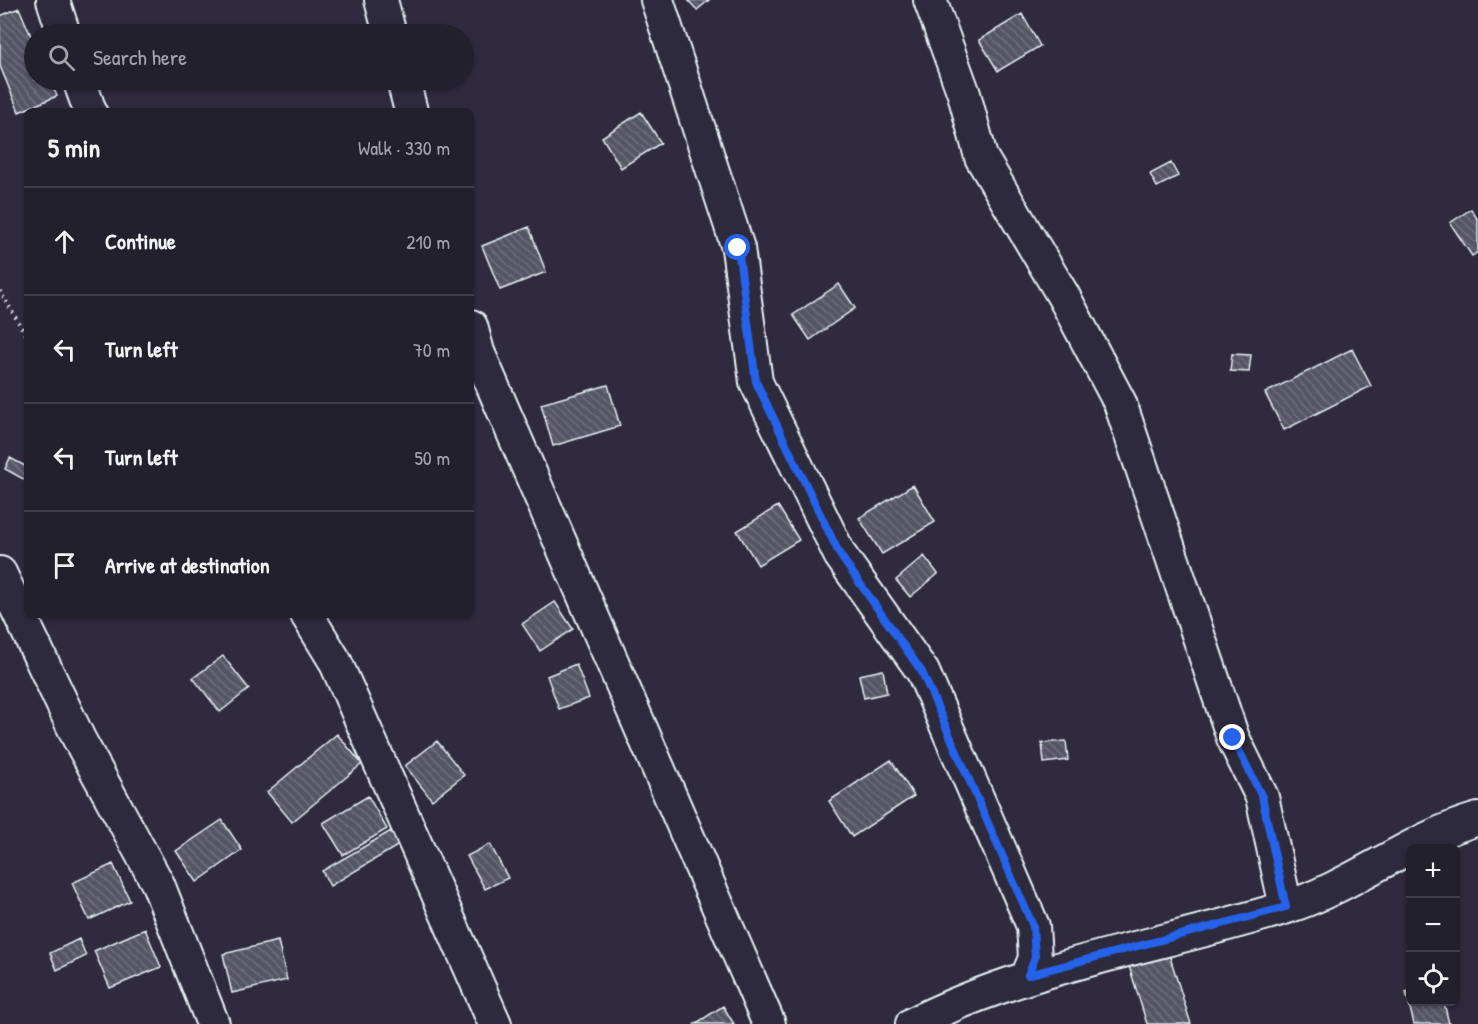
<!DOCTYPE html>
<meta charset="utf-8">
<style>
:root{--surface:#23202e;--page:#2f2d3a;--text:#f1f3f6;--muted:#a3a3aa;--line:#403e4a}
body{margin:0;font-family:"Patrick Hand",sans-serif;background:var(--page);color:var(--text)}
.controls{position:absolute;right:18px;bottom:18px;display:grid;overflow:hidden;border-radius:9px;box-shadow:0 2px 4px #0004}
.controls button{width:54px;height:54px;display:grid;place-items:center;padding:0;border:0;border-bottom:2px solid var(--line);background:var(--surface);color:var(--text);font:30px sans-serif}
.stop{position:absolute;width:18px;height:18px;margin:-14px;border:4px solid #2563eb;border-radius:50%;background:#fff}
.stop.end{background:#2563eb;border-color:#fff;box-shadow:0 2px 6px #0008}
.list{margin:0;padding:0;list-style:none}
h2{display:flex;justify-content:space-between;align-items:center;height:78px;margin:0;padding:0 24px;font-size:26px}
h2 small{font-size:20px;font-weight:400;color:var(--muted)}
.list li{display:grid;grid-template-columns:39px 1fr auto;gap:18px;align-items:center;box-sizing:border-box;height:108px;padding:0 24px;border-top:2px solid var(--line)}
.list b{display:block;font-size:22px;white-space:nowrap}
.list em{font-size:20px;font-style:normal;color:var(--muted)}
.icon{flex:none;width:33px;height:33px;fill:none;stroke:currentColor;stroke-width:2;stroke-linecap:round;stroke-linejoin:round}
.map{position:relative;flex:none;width:1478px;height:1024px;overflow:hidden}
.search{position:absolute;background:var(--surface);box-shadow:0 2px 4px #0004;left:24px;top:24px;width:450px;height:66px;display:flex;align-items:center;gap:15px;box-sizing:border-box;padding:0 21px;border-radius:33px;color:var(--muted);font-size:22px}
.panel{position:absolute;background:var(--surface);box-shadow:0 2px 4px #0004;left:24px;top:108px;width:450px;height:510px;border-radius:9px}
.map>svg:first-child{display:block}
</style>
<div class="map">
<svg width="1478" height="1024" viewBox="0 0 1478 1024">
<defs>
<pattern id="building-back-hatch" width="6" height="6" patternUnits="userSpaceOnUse" patternTransform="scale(1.5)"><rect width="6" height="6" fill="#575565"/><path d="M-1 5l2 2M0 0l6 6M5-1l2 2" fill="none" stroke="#6f6e7c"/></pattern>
</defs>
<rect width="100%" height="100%" fill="#2f2a3d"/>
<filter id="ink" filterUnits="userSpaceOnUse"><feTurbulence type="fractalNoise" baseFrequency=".0167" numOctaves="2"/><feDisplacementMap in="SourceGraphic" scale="12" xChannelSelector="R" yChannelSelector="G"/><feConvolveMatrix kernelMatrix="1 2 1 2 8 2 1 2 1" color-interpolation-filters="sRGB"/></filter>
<g filter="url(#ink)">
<!-- building -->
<path fill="url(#building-back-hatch)" stroke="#e8f1f8" stroke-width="1.5" d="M688 0H709L697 10Z
M19 8 34 43V80H50L57 96 19 112 0 66V16Z
M1022 14 1040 46 998 71 979 40Z
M641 112 661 143 621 168 602 137Z
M1171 163 1178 176 1157 187 1150 174Z
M1471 209 1478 220V252L1472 256 1450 223Z
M529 227 546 272 500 290 482 246Z
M839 284 855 308 810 340 793 315Z
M1352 349 1371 386 1284 430 1265 393Z
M1232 354 1251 355 1249 372 1230 371Z
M608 385 620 426 553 446 541 404Z
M10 458 27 467V481L5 469Z
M913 485 935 522 882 554 859 518Z
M778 506 799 540 758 565 737 531Z
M924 556 938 574 910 597 896 580Z
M555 602 573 629 540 651 522 624Z
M223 656 249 689 220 712 193 678Z
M576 664 589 698 559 709 547 676Z
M883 670 887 693 864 698 859 675Z
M337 734 362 764 292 822 267 792Z
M437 741 464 775 432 800 405 766Z
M1066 741 1068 760 1044 763 1042 743Z
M891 760 914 796 852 837 829 801Z
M368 796 387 829 343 855 323 823Z
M222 820 242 850 197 882 176 851Z
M391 831 399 845 330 886 322 871Z
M490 844 508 878 485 889 467 856Z
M113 864 130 901 89 920 72 883Z
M145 929 161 967 110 988 94 951Z
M79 939 86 956 57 970 50 953Z
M278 941 287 980 232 993 223 954Z
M1169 954 1191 1024H1147L1129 966Z
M1410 991V1002H1444L1449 1024H1414L1406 992Z
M723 1006 734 1024H695Z"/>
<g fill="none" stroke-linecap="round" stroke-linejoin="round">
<defs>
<path id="street" d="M53 0 64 34
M381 0 390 34
M657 0 738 248 756 382 840 555 923 672 1033 926 1035 958 1028 975
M930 0 964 94 981 157 1064 297 1120 403 1233 738 1262 797 1286 907
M79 80 90 111
M403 80 411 111
M471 326 478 352 769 1024
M0 573 79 739 158 884 213 1024
M307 615 335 661 495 1024
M912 1024C1032 964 1158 947 1284 908 1353 887 1410 838 1478 819"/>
</defs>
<!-- street casing -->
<use href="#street" stroke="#e8f1f8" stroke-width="36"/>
<!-- path -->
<path stroke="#e8f1f8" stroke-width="4" stroke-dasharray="1.5 4.5" stroke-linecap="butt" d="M0 291 27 337"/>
<!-- street -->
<use href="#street" stroke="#2f2a3d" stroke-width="32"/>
</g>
</g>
<g fill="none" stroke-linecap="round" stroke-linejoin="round" filter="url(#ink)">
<!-- route -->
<path stroke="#2563eb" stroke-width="8" d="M738 248 756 382 840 555 922 672 1033 926 1035 958 1028 975 1286 907 1262 797 1233 738"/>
</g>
</svg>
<div class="controls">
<button>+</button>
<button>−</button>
<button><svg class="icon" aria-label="locate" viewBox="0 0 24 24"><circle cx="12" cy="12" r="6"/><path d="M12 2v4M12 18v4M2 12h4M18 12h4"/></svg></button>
</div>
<div class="stop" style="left:738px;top:248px"></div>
<div class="stop end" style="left:1233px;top:738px"></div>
<div class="search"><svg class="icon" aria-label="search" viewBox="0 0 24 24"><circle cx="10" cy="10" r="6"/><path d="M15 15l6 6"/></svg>Search here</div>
<section class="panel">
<h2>5 min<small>Walk · 330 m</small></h2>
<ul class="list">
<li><svg class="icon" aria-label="ahead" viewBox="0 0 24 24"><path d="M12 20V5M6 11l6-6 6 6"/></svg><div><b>Continue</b></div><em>210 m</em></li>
<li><svg class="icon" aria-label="left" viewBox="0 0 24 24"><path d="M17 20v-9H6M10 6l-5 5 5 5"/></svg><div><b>Turn left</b></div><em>70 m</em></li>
<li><svg class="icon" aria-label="left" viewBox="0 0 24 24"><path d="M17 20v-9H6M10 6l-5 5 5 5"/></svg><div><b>Turn left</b></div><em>50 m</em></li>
<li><svg class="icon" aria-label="arrive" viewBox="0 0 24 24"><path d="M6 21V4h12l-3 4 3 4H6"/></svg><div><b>Arrive at destination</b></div></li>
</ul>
</section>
</div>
